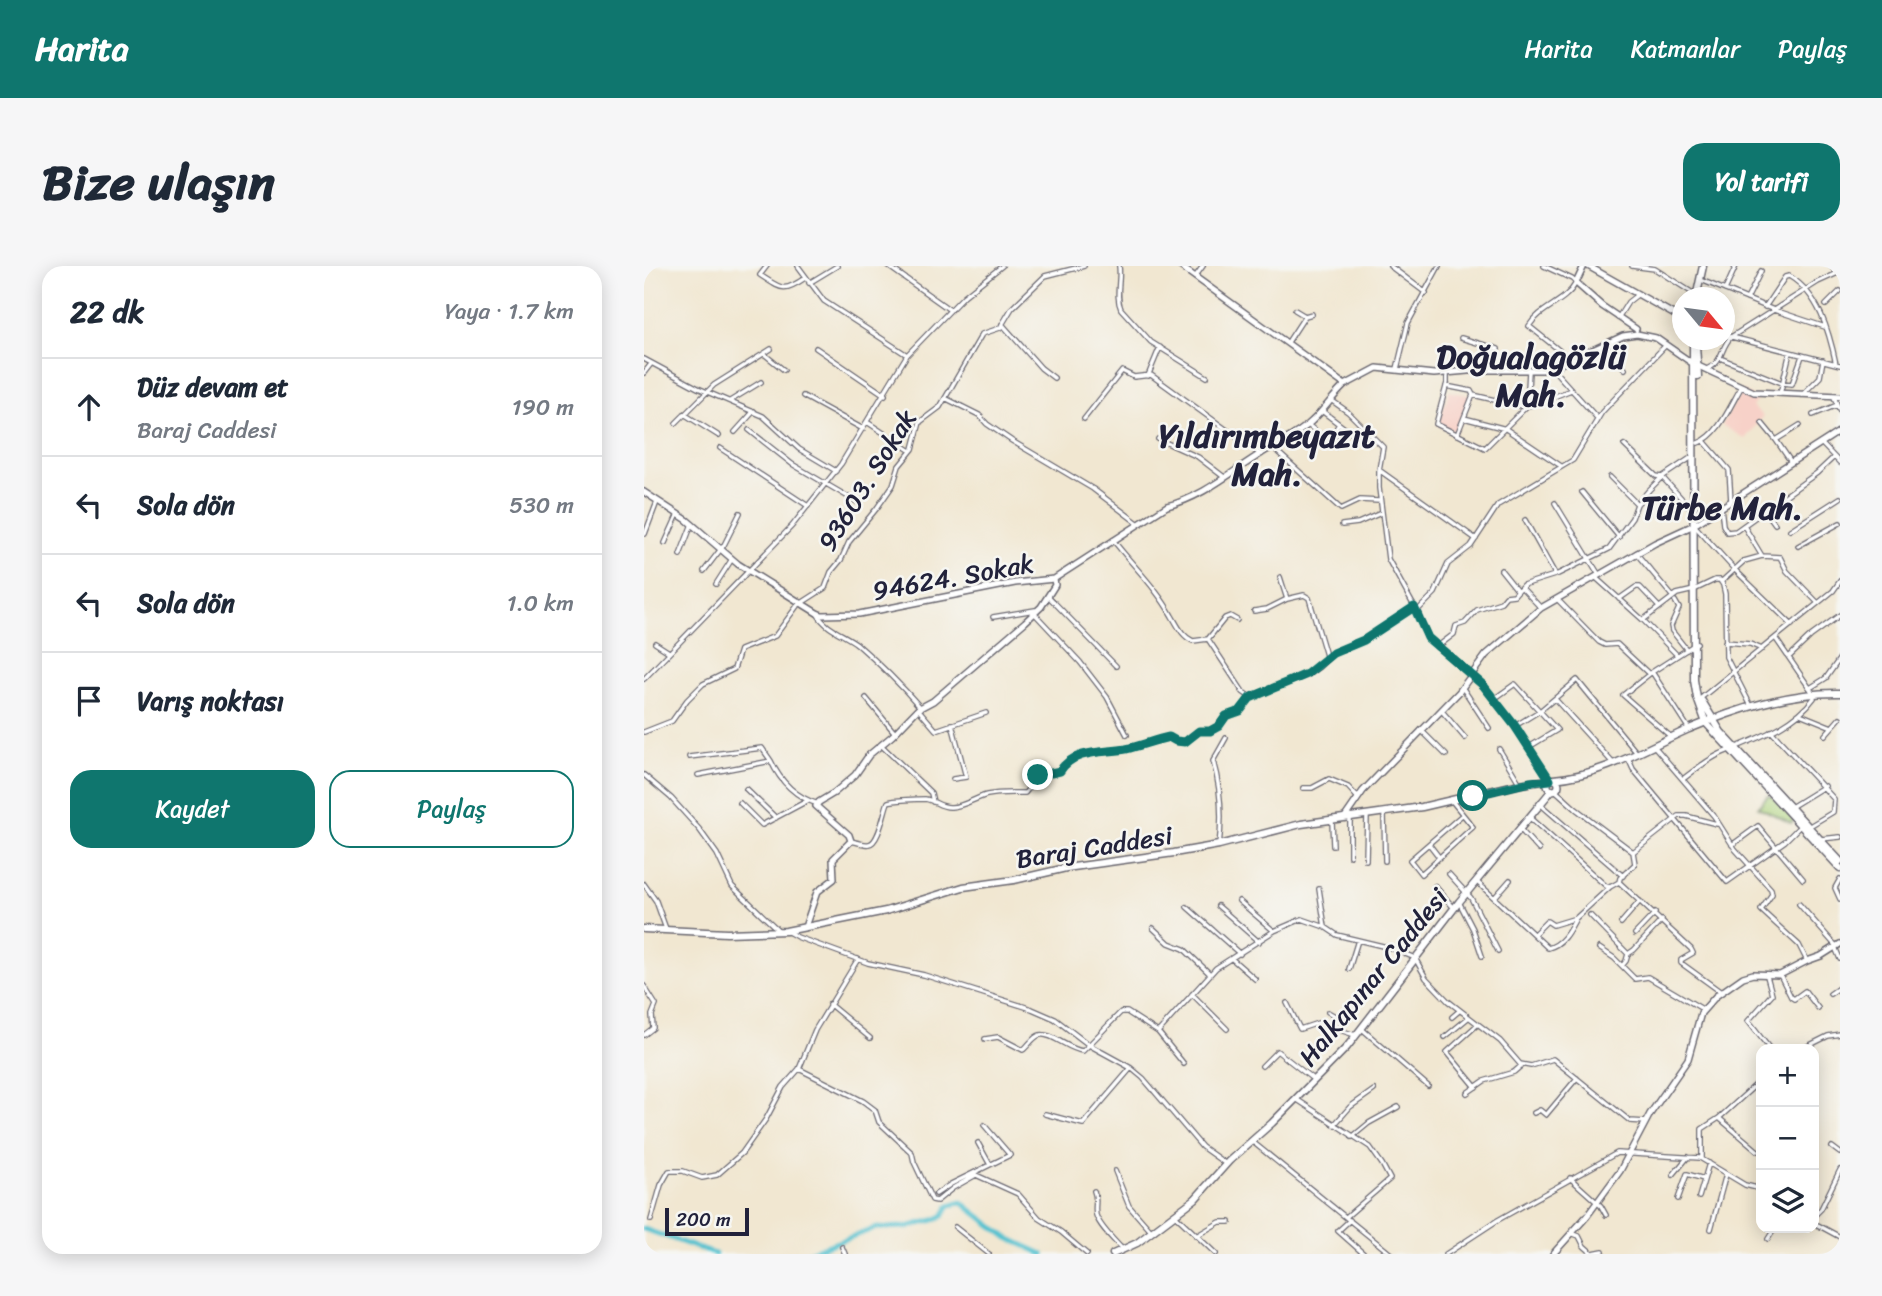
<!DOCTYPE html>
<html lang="tr">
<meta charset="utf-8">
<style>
:root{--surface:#fff;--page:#f6f6f7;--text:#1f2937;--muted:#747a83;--line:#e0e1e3;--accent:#0f766e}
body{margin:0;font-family:Sriracha,sans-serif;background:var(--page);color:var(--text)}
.controls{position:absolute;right:21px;bottom:21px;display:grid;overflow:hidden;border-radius:14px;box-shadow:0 4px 18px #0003}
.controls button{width:63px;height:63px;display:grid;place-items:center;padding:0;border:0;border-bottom:2px solid var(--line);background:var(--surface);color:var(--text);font:35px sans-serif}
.compass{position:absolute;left:1028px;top:21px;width:63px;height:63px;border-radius:50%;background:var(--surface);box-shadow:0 4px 18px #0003;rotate:119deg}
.scale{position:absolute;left:21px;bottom:18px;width:84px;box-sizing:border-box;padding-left:7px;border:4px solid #22223b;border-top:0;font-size:19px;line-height:24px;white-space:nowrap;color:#22223b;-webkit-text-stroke:5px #f6f6f2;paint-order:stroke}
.stop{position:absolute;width:21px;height:21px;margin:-16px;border:5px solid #0f766e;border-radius:50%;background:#fff}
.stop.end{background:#0f766e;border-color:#fff;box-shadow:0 2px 7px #0008}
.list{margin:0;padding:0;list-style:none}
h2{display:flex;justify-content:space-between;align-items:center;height:91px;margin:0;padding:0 28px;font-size:30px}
h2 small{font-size:23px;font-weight:400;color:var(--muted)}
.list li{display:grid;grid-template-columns:46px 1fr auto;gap:21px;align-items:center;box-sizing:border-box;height:98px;padding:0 28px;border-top:2px solid var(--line)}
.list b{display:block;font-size:26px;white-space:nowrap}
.list p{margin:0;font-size:23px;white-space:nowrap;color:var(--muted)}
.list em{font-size:23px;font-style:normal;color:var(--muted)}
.actions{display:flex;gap:14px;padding:21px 28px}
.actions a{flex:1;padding:16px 0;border:2px solid var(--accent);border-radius:21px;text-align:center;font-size:24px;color:var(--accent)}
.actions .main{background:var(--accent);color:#fff}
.icon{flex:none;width:38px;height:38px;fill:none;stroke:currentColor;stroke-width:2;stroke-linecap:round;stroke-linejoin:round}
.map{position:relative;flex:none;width:1196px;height:988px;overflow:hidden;border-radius:21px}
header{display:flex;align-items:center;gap:42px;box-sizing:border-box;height:98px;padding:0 35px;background:var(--accent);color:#fff}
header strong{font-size:33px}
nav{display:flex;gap:38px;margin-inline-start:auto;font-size:24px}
.intro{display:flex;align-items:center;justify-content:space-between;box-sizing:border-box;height:168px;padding:0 42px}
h1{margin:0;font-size:49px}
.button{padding:18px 32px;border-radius:21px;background:var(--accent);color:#fff;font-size:24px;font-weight:700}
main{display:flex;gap:42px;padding:0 42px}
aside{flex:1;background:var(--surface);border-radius:21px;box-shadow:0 4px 18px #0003}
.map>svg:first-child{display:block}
</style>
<header>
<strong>Harita</strong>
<nav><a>Harita</a><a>Katmanlar</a><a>Paylaş</a></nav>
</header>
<div class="intro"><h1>Bize ulaşın</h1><a class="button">Yol tarifi</a></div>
<main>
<aside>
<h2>22 dk<small>Yaya · 1.7 km</small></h2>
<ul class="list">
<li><svg class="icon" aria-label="ahead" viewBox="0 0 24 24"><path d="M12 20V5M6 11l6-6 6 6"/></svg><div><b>Düz devam et</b><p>Baraj Caddesi</p></div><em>190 m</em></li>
<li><svg class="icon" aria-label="left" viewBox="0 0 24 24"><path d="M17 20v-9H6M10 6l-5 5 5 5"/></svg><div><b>Sola dön</b></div><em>530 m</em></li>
<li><svg class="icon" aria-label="left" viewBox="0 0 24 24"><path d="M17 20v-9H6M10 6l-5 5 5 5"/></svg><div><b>Sola dön</b></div><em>1.0 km</em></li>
<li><svg class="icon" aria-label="arrive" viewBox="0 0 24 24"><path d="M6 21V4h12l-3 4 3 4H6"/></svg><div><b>Varış noktası</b></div></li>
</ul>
<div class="actions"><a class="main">Kaydet</a><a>Paylaş</a></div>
</aside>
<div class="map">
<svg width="1196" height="988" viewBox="0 0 1196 988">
<rect width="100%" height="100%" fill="#f6f6f2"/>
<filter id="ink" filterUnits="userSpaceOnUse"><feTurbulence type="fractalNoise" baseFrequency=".0143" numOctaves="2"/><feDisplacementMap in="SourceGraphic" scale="14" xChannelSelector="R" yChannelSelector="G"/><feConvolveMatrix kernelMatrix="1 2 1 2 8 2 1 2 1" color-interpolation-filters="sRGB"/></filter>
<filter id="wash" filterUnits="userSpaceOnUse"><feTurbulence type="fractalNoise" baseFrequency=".00686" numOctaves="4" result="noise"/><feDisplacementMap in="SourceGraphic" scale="28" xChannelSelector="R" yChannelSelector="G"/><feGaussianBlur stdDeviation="1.57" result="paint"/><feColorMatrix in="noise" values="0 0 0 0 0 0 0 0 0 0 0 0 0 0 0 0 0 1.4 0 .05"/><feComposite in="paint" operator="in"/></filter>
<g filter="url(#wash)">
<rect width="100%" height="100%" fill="#f1e7d1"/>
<!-- built -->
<path fill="#f7d1c8" d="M1098 124 1113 134 1108 141 1119 150 1101 173 1078 159Z
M805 125 827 130 812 166 794 159Z"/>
<!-- green -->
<path fill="#aed37c" stroke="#687a5c" stroke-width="2" d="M1123 530H1128L1150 554 1147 557 1114 541Z"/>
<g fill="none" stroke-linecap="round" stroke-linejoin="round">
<!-- river -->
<path stroke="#56c2d0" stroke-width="5" d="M0 963 71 988
M160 988 232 962 263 961 290 954 299 950 305 940 317 936 364 972 399 988"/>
</g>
</g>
<g filter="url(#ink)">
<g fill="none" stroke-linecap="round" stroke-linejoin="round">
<defs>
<path id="minor" d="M123 0 116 9C138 23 139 27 161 12
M154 0 180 35 263 89
M244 0 306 44
M475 0C477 14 471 30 477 43L507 76 563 111
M746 0 782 27
M900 0 928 13 932 17C921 37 897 41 885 60L926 93
M988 0 1011 3 1052 29
M1187 0 1193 7
M551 11 559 0
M1057 14 1130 44 1181 61
M165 17 193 0
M1081 24 1092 0
M1103 33 1117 5
M1182 39 1196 25
M1121 41 1141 11 1145 10C1175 28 1185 65 1192 98
M651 44 661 50
M974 52 984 36 993 29
M358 58 397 102 410 112
M1080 69 1196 99
M817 72 854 83 851 104
M644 76 661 50 668 48
M958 79 981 103
M172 82 241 129
M120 88 140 104
M1076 92 1138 117 1148 118 1158 90
M0 93 54 122 119 150 155 183 192 205
M908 102 954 153
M753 103 764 57 795 0
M1063 103C1079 97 1076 82 1087 71L1174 16 1196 6
M803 106V117L792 158 841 182 883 140 885 105
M0 107 7 98
M504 110 516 81
M802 120 827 125 829 129 813 169
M1136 128 1146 86
M829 129 877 140 889 139 927 124
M1158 129 1176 111 1179 94
M159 130 219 163
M1190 131 1196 145
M301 132 335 149 343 158 368 175 449 223 495 258
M687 134 704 146 739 181 735 204V222L744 293 771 342
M86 135 117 116
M678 145 707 167
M40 148 75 170
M1169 149 1193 139
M820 152 862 163 917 200
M440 153 478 105 490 111 507 109 616 188
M223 156 267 185
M32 157 70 119 127 83
M1118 157 1132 174
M664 159 692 181
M105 164 148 198 213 236
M91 166 110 145
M691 171 688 169 695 158
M514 173 554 191 580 211
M1060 175 1085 204 1087 235
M1054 177C1075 170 1087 138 1098 120
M1177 177 1196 197
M980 179 1012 210 1018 211 1049 245
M628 181 697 243 716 234 735 235
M76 182 164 240
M1147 196 1132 174 1156 159
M735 204 832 273
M966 211 993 238
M938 226 975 271
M911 237 955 309
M1077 241 1079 259 1083 266 1092 265 1173 207 1190 191
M1121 244 1131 258
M881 254 911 308
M698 259 714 257 737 247
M1050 259 1090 303 1148 359
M1100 260 1118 290 1136 291 1143 305 1174 337
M1146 264 1196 232
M1 268 13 236
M469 274C489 300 512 321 528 350 534 360 538 370 549 375L564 373 599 426 606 431 663 409 675 401 689 387 720 374 770 341
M21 277 34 248
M1154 280 1196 257
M992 287 1029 331
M36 289 48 258
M857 304 873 324
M60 305 80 279 96 247
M636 311 643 333
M951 311 999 354 1033 389
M1077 316 1100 295 1118 290
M72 318 88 293
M879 319V323L897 342
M404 330 472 400
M975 333 992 321H996L1015 341
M914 334 955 376 961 379 973 378 1005 408
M1031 335 1035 342 1027 360 1028 365 1043 384
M610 345 623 343 643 333 660 329 665 332 683 393
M173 347C181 363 200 368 213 378 236 398 256 418 277 442
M390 347 436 396 463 431 483 469
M349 351 391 344
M999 354 1033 328 1050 324 1071 314H1076L1079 319 1081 328 1082 391 1107 440
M564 373 581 352 586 350 593 354
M1081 376 1106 378 1118 383
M11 377 25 386
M793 381 810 368 812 360 821 357 833 344 857 336 862 330 870 329 879 319 914 308 965 283 988 252 993 238 1005 224 1018 211 1048 191
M1145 391 1167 370 1196 349
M1008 406 1045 463
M0 413 148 260 197 198 263 89 320 30 358 0
M818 421 845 462
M1166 422 1182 412 1196 392
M222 432 251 467
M1057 432 1189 325 1196 315
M850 433 871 418 913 464 885 481
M911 433 968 496
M274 443 292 464 342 447
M797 444 821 472
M1156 448 1188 461
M308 458 322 511 309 513
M871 460 897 444 933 414 993 487
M777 464 802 489
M1127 465 1190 533 1189 546 1164 561
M0 466 28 455 43 434 59 418 90 403 96 384 131 370 153 340 181 322 187 306 197 294 205 276 233 242 249 219 255 200 269 183 276 156 296 141 338 68 356 62 368 42 401 10 440 0
M1181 469 1196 452
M1026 470 979 429 1008 406 1053 377
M237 479 287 527 289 536
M1010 480 1070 550 1091 583 1127 623 1128 628 1117 644 1155 679 1163 695
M855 483 876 518
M45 491 118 482 127 495
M984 492 989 503 1083 616 1141 575 1157 559
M0 509 27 532 55 563 73 588 88 620 134 664
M54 509 127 495C136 515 152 531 174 538
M905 513 871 460 839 419 784 372 773 345 791 327 804 298 827 280 854 239 929 194 958 146 1022 79
M1039 513C1051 504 1063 494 1076 488 1108 474 1149 461 1170 432L1169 427 1132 373
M659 522H668L685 513 704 521 714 532
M102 523 132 552
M911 524 932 543 989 586 991 598 976 612 975 616 1047 683 1049 687 1037 694V697L1077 726
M808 535 829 561 777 608 766 594 818 549
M96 537 118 559 163 535
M896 538 979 610
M1147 541 1181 520
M740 547 741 595
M886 552 962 620 966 621 975 616
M688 555 689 580
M875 562 895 584
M1177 573 1196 571
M207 575C212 576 220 579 225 578 235 577 240 546 244 536 249 534 275 533 281 533 290 534 297 542 307 541 319 541 331 532 343 529 356 526 368 527 381 527L399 505 407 507 416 505C430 483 459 487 482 483 496 480 511 474 525 471L532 475 541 476 555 465H566L574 460 582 450 596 445 606 431
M785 578 795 591
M575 579C579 549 577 523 569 495L582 472
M1088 579 1114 560 1159 613
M989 586 1035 550H1042L1073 558
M706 590V553
M722 594 723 549
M805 608 827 632 854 685
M1196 613 1191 622 1196 633
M832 615 904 682C919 678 925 665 932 652
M0 618 12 635 22 663
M791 620 810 642
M675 623 681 661
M851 631 866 614
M595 635 630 665
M815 636 829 663 838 690
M1155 638 1192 680
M574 640 615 676
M543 641 596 688
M946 649 984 688 990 684 1018 654
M977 657 996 635
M509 662 525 677 540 683 566 708
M144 666 153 671 224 697 280 709 388 743 411 753 445 779 487 802 499 812 558 881 582 898
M890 668 903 655 909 659 932 652 966 621
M991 668 1011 647
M1191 681 1196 693
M955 682 970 692 991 713 1004 711 1060 744
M588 693 611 713
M978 700 982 695 984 688
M705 703 714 674
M1136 709 1147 731 1150 733 1161 725 1174 742
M1123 710 1128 728 1104 755 1126 783
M0 720 12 739 8 749 9 762 0 769
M548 728 583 763
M1186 728 1196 721
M643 737 656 763 674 757 711 769
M185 738 226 772
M684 746 700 755 695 763
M808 751 815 745
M718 763 784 820
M514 766 540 798
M801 771 824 752
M341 773 354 771 379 784C384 780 390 770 396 769 407 766 425 784 439 785L477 746H483L514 766 572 702 630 665 658 653 681 661 693 669 747 682 771 692 782 712 804 735 856 775 876 798 887 800 909 793 986 855 1002 856
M1158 783 1184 770 1196 768
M618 800 633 785 670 814
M155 803 219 835 231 844 235 856 268 887 270 896 288 934 293 935 309 922 332 909 374 928 395 952 417 966 443 988
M832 821 803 786 833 759
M823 827 840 815 870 806 878 799
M652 833 726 881 738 898 746 913 702 951
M890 847 896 844 902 849 933 812
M401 848 439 858 487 802
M1075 852 1114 885
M690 859 706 841 730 824
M708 871 725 857 754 841
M334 877 345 897
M610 877 747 988
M1188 881 1196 887
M1058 892V863L1075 852 1117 814
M471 905 485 940 507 965
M1029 909 1044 891
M926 912 957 940 962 949
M450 925C454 934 450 940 452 949 455 960 470 974 478 983
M292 928 307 918 366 889 340 859
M1055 931 1065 897
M1034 933 1043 908 1060 913
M531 949 572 988
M1170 950 1177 943 1196 904
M7 954 17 919 25 905H39L58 912 73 909 98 887 122 853 139 821 155 803 171 764 214 693
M706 954 694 965 720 988
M1170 957 1196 971
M311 961 345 988
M1067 963 1082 908
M927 967 935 970 940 980 949 988
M552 970 576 956H586
M1124 973 1131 962
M198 981 201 988
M949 987 959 985
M802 988 854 954 973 887 1056 892 1101 919 1117 923"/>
<path id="tertiary" d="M536 0 701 119 733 102 790 108 835 104H899L927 94 979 70 993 68 1012 72 1048 97 1110 126 1196 130
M940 0 932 17 958 40 992 63
M944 0 1038 53
M0 226 43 254 94 298 173 347 178 349 215 348 371 317 410 313 523 240C559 231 587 206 618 187 635 176 653 170 668 155 680 144 689 130 701 119
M701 551 719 525 815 426 842 389 897 342 1011 277 1050 259 1196 165
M161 661 173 626 190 613 189 593 207 575 205 569 172 540 175 536 190 527 211 509 225 489 248 470 274 443 289 435 381 356 397 341 411 319 410 313
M909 988 943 950 976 905 1006 848 1044 793 1057 747 1072 730 1099 711 1109 708 1136 709 1163 695 1177 690 1196 678"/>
<path id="secondary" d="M1052 32 1059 0
M1049 74 1050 414 1053 432 1062 457 1196 602
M1052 79 1054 110
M1058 435 1077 466 1196 595
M909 513C959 509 1000 483 1045 463 1093 443 1144 426 1196 427
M903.5 519a5.5 5.5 0 1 1 11 0a5.5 5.5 0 1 1-11 0Z
M0 663 83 667 142 665 242 645 319 621 370 614 422 602 530 587 575 579 657 558 778 541 876 518 906 514
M469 988 493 977 551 933 585 895 628 857 703 781 815 636 908 524"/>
</defs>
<!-- minor casing -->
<use href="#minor" stroke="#6a6770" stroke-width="6"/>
<!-- tertiary casing -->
<use href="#tertiary" stroke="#6a6770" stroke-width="8"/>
<!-- secondary casing -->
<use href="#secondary" stroke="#6a6770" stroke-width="9"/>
<!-- minor -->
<use href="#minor" stroke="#fff" stroke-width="3.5"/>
<!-- tertiary -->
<use href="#tertiary" stroke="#fff" stroke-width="5"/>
<!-- secondary -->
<use href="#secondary" stroke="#fff" stroke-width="6"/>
</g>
</g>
<g fill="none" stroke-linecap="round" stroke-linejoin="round" filter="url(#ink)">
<!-- route -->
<path stroke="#0f766e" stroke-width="9" d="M394 509 399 505 407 507 416 505C430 483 459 487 482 483 496 480 511 474 525 471L532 475 541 476 555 465H566L575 460 582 450 596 445 606 432 663 408 689 387 720 374 770 341 784 372 839 419 871 460 906 514 886 516 829 530"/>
</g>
<g text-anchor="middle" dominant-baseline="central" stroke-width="5" stroke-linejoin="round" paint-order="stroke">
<!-- street labels -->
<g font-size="26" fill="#22223b" stroke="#f6f6f2">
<text transform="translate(223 214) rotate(-58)">93603. Sokak</text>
<text transform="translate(309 311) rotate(-10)">94624. Sokak</text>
<text transform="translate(450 581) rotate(-9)">Baraj Caddesi</text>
<text transform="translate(729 711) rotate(-51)">Halkapınar Caddesi</text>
</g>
<!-- district labels -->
<g font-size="33" font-weight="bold" fill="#22223b" stroke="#f6f6f2">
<text x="887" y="91">Doğualagözlü<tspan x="887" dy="38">Mah.</tspan></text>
<text x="623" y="170">Yıldırımbeyazıt<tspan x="623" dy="38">Mah.</tspan></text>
<text x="1078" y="242">Türbe Mah.</text>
</g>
</g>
</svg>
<div class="controls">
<button>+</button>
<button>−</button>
<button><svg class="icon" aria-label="layers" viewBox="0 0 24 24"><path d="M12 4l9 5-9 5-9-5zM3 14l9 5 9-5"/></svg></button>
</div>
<svg class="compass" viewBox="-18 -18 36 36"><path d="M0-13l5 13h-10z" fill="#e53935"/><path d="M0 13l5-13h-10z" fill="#747a83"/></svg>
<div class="scale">200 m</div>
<div class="stop" style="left:829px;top:530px"></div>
<div class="stop end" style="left:394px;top:509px"></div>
</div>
</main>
